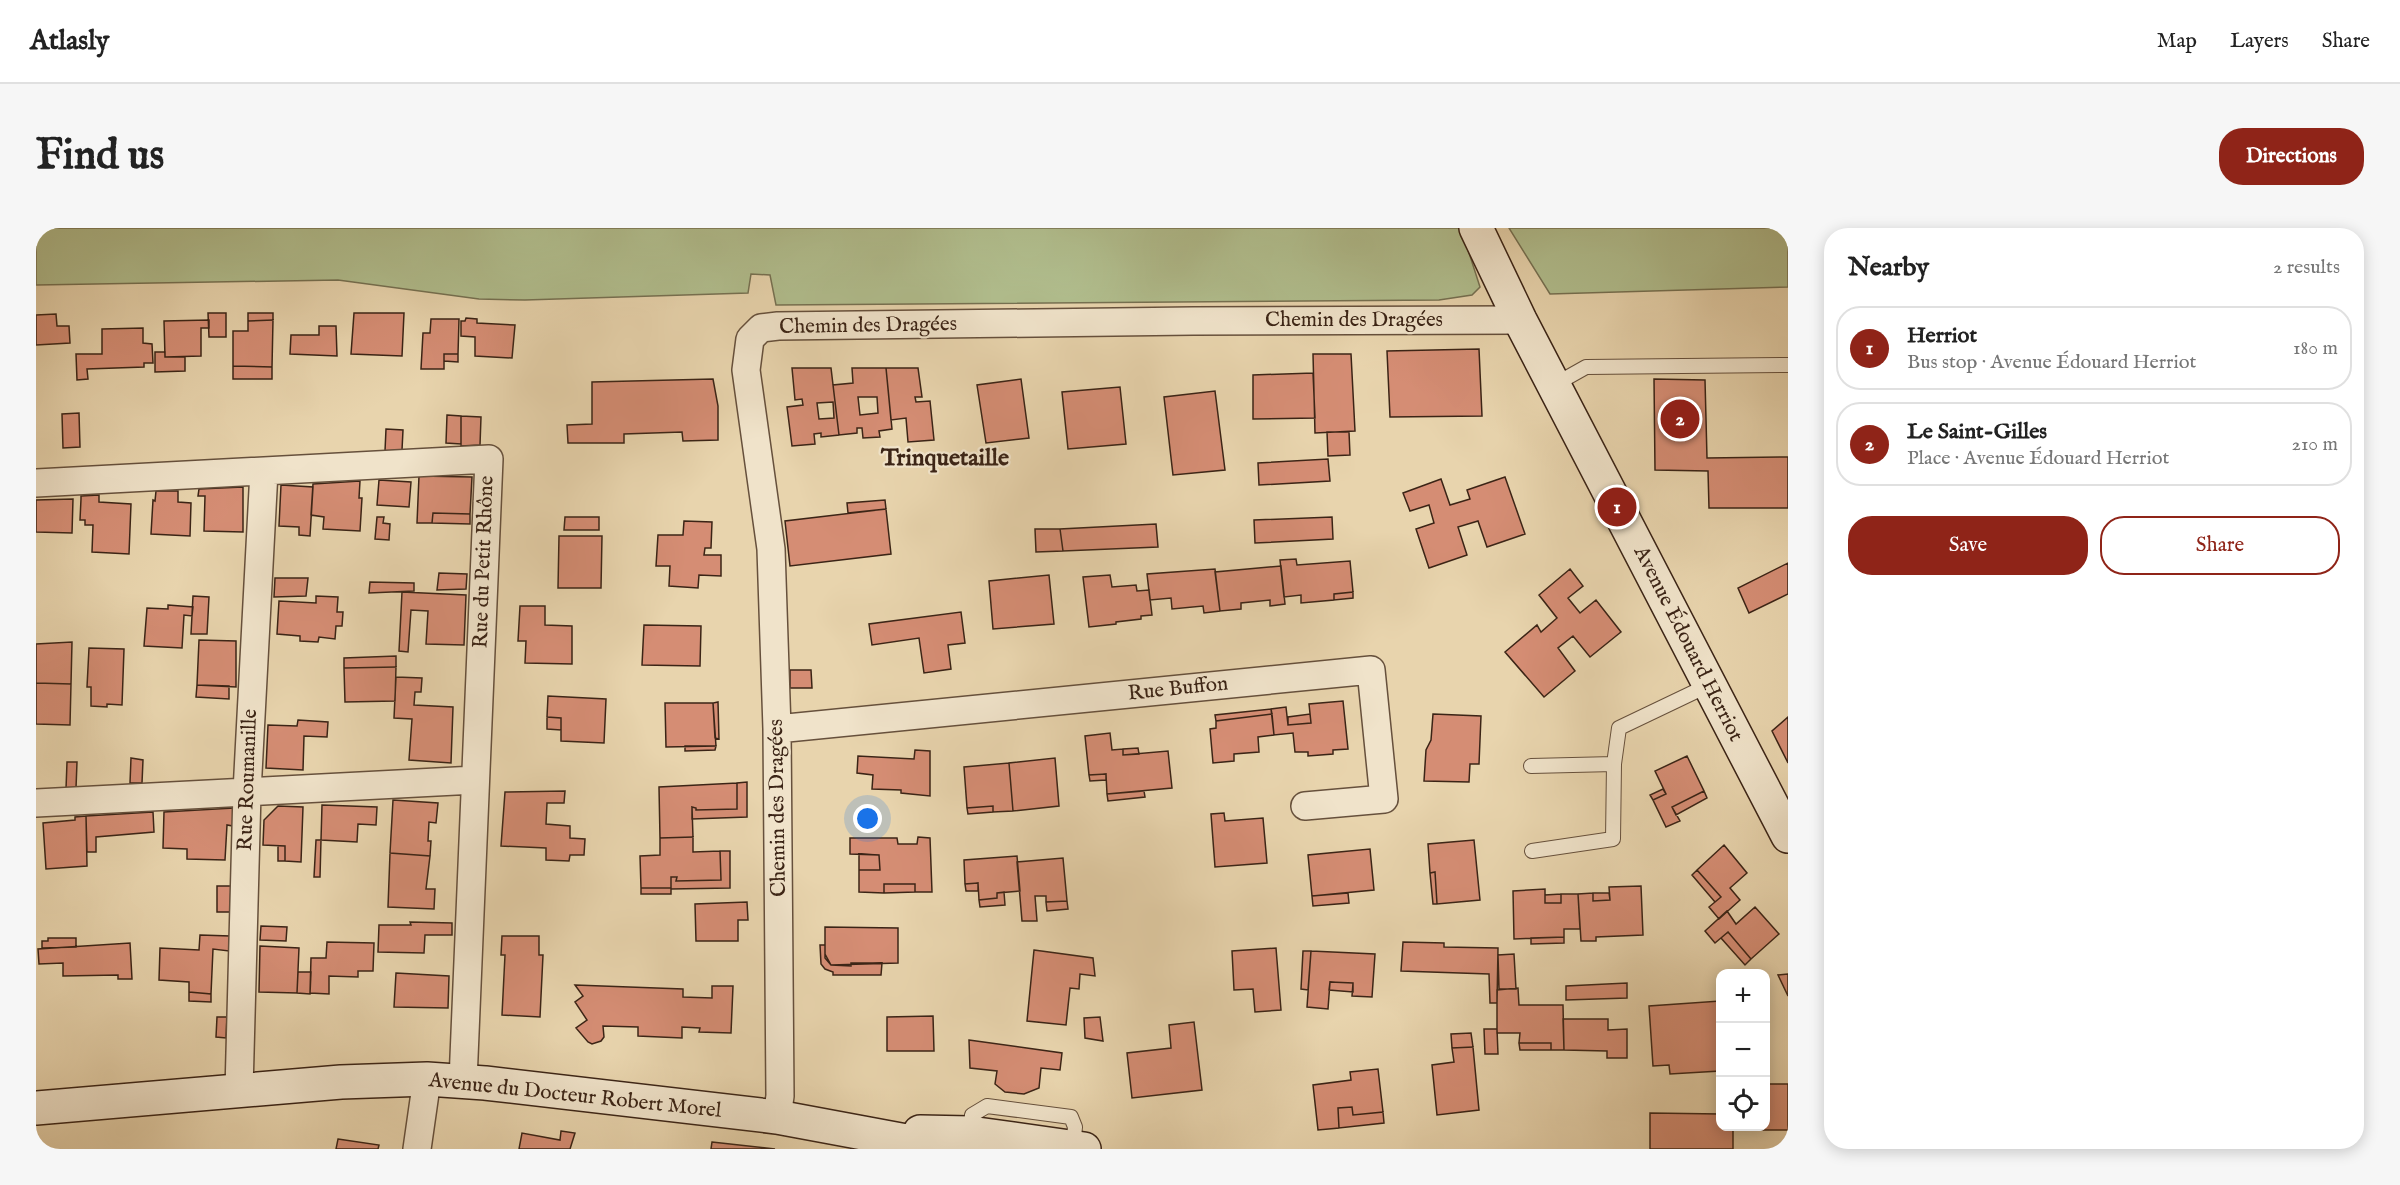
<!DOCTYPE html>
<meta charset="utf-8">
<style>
:root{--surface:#fff;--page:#f6f6f6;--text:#222;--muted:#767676;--line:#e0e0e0;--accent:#8f2418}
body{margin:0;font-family:"IM FELL English",serif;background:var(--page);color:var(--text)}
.controls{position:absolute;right:18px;bottom:18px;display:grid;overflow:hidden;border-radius:12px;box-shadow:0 3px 15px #0003}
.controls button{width:54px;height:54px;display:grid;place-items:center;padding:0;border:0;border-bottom:2px solid var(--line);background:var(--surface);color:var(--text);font:30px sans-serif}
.you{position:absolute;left:832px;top:591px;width:21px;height:21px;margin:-15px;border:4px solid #fff;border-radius:50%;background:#1a73e8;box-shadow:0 0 0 9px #1a73e833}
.badge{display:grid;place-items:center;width:39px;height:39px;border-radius:50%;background:var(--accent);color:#fff;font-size:20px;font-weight:700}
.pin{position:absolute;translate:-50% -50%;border:3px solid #fff;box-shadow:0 2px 6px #0006}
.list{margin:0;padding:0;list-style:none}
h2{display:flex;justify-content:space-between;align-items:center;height:78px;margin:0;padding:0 24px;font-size:26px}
h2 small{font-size:20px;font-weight:400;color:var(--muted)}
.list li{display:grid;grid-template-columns:39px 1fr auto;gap:18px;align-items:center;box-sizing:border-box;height:84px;margin:0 12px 12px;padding:0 12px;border:2px solid var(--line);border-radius:24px}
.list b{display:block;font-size:22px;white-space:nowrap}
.list p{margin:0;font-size:20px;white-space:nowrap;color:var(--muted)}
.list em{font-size:20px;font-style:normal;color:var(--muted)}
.actions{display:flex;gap:12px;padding:18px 24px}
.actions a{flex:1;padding:14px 0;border:2px solid var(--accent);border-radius:24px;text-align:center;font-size:21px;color:var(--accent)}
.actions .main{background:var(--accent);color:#fff}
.icon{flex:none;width:33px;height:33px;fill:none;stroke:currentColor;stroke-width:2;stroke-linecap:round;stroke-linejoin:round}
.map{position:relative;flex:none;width:1752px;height:921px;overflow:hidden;border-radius:24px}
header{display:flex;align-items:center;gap:36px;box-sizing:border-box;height:84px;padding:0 30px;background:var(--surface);border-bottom:2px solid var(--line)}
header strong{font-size:28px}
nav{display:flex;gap:33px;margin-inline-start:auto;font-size:21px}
.intro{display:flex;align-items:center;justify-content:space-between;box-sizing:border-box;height:144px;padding:0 36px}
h1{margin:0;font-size:42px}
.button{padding:15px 27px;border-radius:24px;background:var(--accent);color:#fff;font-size:21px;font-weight:700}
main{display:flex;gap:36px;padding:0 36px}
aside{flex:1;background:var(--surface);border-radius:24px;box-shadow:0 3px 15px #0003}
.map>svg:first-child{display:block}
</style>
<header>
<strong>Atlasly</strong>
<nav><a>Map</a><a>Layers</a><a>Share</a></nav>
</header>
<div class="intro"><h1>Find us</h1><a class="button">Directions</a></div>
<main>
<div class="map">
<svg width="1752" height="921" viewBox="0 0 1752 921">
<rect width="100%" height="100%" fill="#e8d4ad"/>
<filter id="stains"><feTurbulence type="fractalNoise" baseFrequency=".00333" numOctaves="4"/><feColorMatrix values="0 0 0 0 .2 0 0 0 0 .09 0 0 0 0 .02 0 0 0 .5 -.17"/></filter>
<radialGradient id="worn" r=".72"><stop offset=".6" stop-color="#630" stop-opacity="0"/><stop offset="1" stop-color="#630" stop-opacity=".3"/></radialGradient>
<!-- green -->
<path fill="#b1be8e" stroke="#767152" stroke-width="1.5" d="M0 0H1425L1444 59 1436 67 1403 72 740 77 734 47 715 46 712 65 489 72 443 71 302 52 0 57Z
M1473 0H1752V59L1514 66Z"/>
<!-- building -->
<path fill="#d58d74" stroke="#3b2416" stroke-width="1.5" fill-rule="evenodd" d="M172 85H190V109H173Z
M212 85H237V92L212 93Z
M318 85H368L366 128 315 126Z
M20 86 21 98H33L34 115 0 117V87Z
M430 90 441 91V95L479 97 476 130 439 128V109L425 108V93H429Z
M395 91H423L422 126H408V141H385L387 105H394Z
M173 92V100H165V128L129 129 128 93Z
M237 92 236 139 197 138V103H212V93Z
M283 98H300L301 128 254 126 255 107H283Z
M107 100V115L116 116 117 135H108V139L51 141 52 151 41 152 40 126H66V101Z
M1443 121 1446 188 1354 189 1351 123Z
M119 124H129V129H149V143L119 144Z
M408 126H422V134L408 133Z
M1277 126H1315L1319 203 1279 205Z
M197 138 236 139V151H197Z
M756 140H795L803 207 785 209V205L778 206 779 216 756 218 751 179 767 177 766 171 759 172ZM797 174 798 190 783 191 781 175Z
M816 140H850L856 201 843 203 844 209 827 210 826 200H821V205L803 207 797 157 817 155ZM822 169H841L842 185 824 187Z
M850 140H882L886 169H879L880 174 894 173 898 212 872 214 870 190 855 192Z
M1277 145 1279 190 1217 191V147Z
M677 151 682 178V212L647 213 646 204 588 206V215H532L531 197 556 196V154Z
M985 151 993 210 950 215 941 157Z
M1618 151 1669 152 1671 230 1752 229V280H1673L1672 243 1619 242Z
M1084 159 1090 216 1032 221 1026 164Z
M1179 163 1189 242 1137 247 1128 169Z
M43 185 44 219 27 220 26 186Z
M411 187 425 188V216L410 215Z
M425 188 445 189 444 217 425 218Z
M350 201 367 202 366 222 349 223Z
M1291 204H1313L1314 227 1292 228Z
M1292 231 1294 253 1223 257 1222 235Z
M383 248 436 249 434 286 397 285 396 295H381Z
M1469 249 1489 306 1451 319 1442 293 1422 299 1431 327 1393 340 1380 301 1398 295 1393 277 1374 283 1367 265 1405 251 1414 277 1434 271 1431 262Z
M343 252 375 254 373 279 341 277Z
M324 253 323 270H326L324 303 287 301 288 289 275 287 277 256Z
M245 257 277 259 274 308 263 307V299L243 298Z
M207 259V304L168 303 169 268H162L163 261Z
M120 263H142V274L155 275 154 308 115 306 117 272 119 273Z
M63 267V274L95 276 93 326 56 324 57 297H49V292H44L45 271V268Z
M37 271 36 305 0 304V272Z
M849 272 850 281 812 285 811 275Z
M850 281 855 326 754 338 749 293Z
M397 285 434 286V296L396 295Z
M341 289H348L347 295 354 296 353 312 339 311Z
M529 289H563V302H528Z
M1296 289 1297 311 1219 315 1218 292Z
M648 293 676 294 675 320H669L668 327H685V348L663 347 662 360 633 358 634 338H620L622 307H647Z
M1120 296 1122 319 1027 323 1024 301Z
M999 301H1024L1027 323 1000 324Z
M523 308H566L565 360H522Z
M1260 331 1261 337 1314 333 1317 364 1298 366V372L1265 375V367L1248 369 1244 332Z
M1752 335V366L1713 385 1702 360Z
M1245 338 1249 376 1234 378V372L1205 375V381L1184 383 1179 344Z
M1179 341 1184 383 1168 385 1167 378 1136 381 1135 370 1114 372 1111 346Z
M1534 341 1547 358 1532 370 1544 385 1560 372 1585 404 1554 429 1537 408 1522 420 1539 443 1508 469 1469 424 1501 397 1505 404 1521 390 1503 367Z
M403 345 431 346 430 361 401 362Z
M1013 347 1018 396 957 401 953 353Z
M1074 347 1076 359 1100 357 1101 363 1113 362 1116 387 1105 388V391L1080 394V396L1053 399 1047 349Z
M239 350H272L270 368 238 369Z
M334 354 378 355V363L333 365Z
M366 364 430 367 428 417 390 416 392 383 375 382 372 424 363 423Z
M1317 364V370L1298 372V366Z
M157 368 173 369 171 406H155Z
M280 368 302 369 301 384H307L306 398H300L299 411 283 409 282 414 264 413V408L241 406 243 373 280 375Z
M132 377 157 379 156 388 148 387 146 420 108 418 111 380 132 381Z
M484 378H509V397L536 398V436L489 435 490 413H482Z
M925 384 929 415 912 417 915 441 888 445 883 410 836 417 833 396Z
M608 397 665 398 664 438 606 437Z
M163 412 200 413V459L161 457Z
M36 414 35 456 0 455V416Z
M53 420 88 421 86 477 71 476V479L55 478V459H51Z
M360 428V439L308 440V430Z
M360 439 359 473 309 474 308 440Z
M754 442H775L776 460H754Z
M360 449 386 450 385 464H379L378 477 417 479 415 535 373 532 376 491 358 490Z
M0 455 35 456 34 497 0 496Z
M161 457 193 458V471L160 469Z
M512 468 570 471 568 515 525 513V490L511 489Z
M1307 473 1312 521 1297 522V526L1272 528V524H1259L1257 505 1238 507 1235 481 1250 479 1252 497 1275 495 1273 476Z
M682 474 683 511 679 510 677 475Z
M629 475H677L680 518 630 519Z
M1235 481 1236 486 1180 493 1179 487Z
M1236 486 1238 507 1222 509 1223 524 1198 526V533L1177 535 1174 501 1180 500V493Z
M1274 486 1275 495 1252 497V489Z
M1397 486 1445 488 1443 536H1434L1433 554 1388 553 1390 522 1395 512Z
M511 489 525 490V502L511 501Z
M1752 489V535L1736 503Z
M262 492 292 494 291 509 268 508 267 542 230 540 232 497 261 498Z
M1074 505 1076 522 1087 521V527L1132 523 1136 560 1071 566 1070 546 1053 547 1049 508Z
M649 518H680L679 522 649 523Z
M1102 520 1103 526 1087 527V521Z
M879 522 894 523V568L865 565V562L836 561 837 547 821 545 822 528 878 531Z
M1651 528 1668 563 1636 579 1644 593 1630 599 1617 572 1630 566 1619 543Z
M95 530 107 532 106 555H94Z
M1019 530 1023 578 977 583 973 535Z
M31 534H41L40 560 30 561Z
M973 535 977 583 957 584V578L931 580 928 539Z
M1070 546V552L1054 553 1053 547Z
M711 554V589L656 591V579L660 580V582L701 581V555Z
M701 555V581L660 582V580L656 579 657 609 624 610 623 559Z
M1627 561 1630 566 1617 572 1614 567Z
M529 563 528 575H511L510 596 534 598V610L549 611 548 627H534L533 633 510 632V620L465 618 469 564Z
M1108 563 1109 569 1072 573 1071 566Z
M1668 563 1671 570 1640 587 1636 579Z
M357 572 402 575 400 595 393 594 392 613H395L394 628 354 625Z
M286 577 341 579 340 597 322 596 321 614 285 612Z
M242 578 267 579 265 634 249 633V618L227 617 228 592Z
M957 578V584L932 586 931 580Z
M198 580 197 598 191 597 189 632 151 631V621L127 620 128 584Z
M117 584 118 604 60 609V624H51L50 588Z
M1188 585 1189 593 1227 590 1231 635 1179 639 1175 586Z
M50 588 51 638 10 641 7 595 39 592V589Z
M657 609V624L684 623 685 652 640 653 641 649H635V660H605L604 628 624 627V610Z
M882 609 894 610 896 664H879V656H848V665L823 664V642H844L843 627 814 626V610H861L862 616H881Z
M280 612H285L284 649H278Z
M1438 612 1444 672 1401 676 1399 644 1394 645 1392 616Z
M1688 617 1711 645 1694 660 1704 672 1683 691 1673 679 1685 669 1661 642Z
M242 618H249V633H242Z
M1334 621 1338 662 1276 668 1272 627Z
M684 623H694V660L635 661V666H605V660H635V649H641L640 653 685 652Z
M354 625 394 628 390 661H399L398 681 352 679Z
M823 626 843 627 844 642H823Z
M981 628 984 663 961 665V670L943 672 942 655 929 656 928 632Z
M1027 630 1031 673 1010 674V668H999L1001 693H986L981 634Z
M1661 642 1685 669 1679 674 1656 647Z
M1399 644 1401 676H1397L1394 645Z
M942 655V663H930L929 656Z
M848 656H879V664L848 665Z
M181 658H195L194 684H181Z
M1605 658 1607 707 1560 709V713H1545L1542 666 1557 665V673L1574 672 1573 659Z
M1509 661V675H1525V666H1542L1544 701H1528V709L1478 711 1477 663Z
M968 664 969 677 944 679 943 672 961 670V665Z
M1312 665 1313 675 1277 678 1276 668Z
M1557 665H1573L1574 672 1557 673Z
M1525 666V675H1509V667Z
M1031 673 1032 681 1011 683 1010 674Z
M711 674 712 692H702V713H660L659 676Z
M1719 679 1743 706 1715 731 1692 704 1679 715 1669 703 1691 683 1700 696Z
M374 694 416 695V707H389L388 725 342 724 343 697H375Z
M225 698 251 699 250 713 224 712Z
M789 699 862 700V735L795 737 789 726Z
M1692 704 1715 731 1709 737 1685 710Z
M164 707 194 708 193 723 177 721 175 766 153 764V754L123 752 124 720 163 722Z
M466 708H503V727H507L504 789 466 787 469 727H465Z
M1528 709V715L1495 716V710Z
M12 710H40V719L6 720V713H12Z
M291 714 338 715 337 743H322V749L293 748V766L274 765 275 730H290Z
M1367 714 1408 715V719L1462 720 1461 775H1454L1453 746 1365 743Z
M94 715 96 751H82V747L27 748V735L3 736 2 721Z
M784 717H789V730L795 737 815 738V735H846L845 747H797V744L789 741 785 736Z
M224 718 263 720 261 765 223 764Z
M1240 720 1245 782 1219 784 1217 761 1198 762 1196 723Z
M998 722 1057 730 1059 748 1044 746 1043 761 1034 760 1030 797 991 793Z
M1267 723H1275L1272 762 1265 761Z
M1275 723 1339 726 1336 769 1316 768 1317 755 1294 754 1292 781 1271 779Z
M1478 726 1480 761H1463L1462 727Z
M262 744H275L274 766 261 765Z
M360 745 413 748 412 780 358 779Z
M1752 746V768L1742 747Z
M1294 754 1317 755V764L1293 762Z
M1591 755V770L1530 772V758Z
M539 757 647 761V769L676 770V758H697L695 805 663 804 664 800 646 799V810L602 808V799L567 798 568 809 565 813 556 816 552 814 540 800 551 792 539 774 547 768Z
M1482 760 1483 777H1527L1528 822H1515V815H1483L1484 805H1461V762Z
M153 764 175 766V774L153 773Z
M1684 773V843L1634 846 1633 837 1617 838 1613 778Z
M1730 787 1733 831H1730Z
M897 788 898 823H851V789Z
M181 789H191L190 810 180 809Z
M1064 789 1067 813 1049 810 1048 790Z
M1527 791H1572V802L1591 801V830H1571V823L1528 822Z
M1158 794 1166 862 1096 870 1091 825 1135 820 1133 797Z
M1448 801H1461L1462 826H1449Z
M1435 805 1437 819 1416 820 1415 806Z
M933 812 1026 825 1024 842 1005 840 1003 860 988 866 969 864 959 856 961 843 934 840Z
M1483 815H1515V822H1484Z
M1437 819 1443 882 1401 887 1396 837 1418 834 1416 820Z
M1342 841 1347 884 1317 887 1316 879 1302 880 1303 900 1282 902 1277 857 1315 852 1314 844Z
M1730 856H1752V902H1720V898H1730Z
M1316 879 1317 887 1347 884 1348 895 1303 900 1302 880Z
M1614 885 1684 886V898H1697V921H1614Z
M525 903 539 905 534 921H483L486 905 524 912Z
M302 911 343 917 342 921H300Z
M676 914 739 921H675Z"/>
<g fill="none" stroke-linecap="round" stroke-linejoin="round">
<defs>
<path id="lane" d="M1518 157 1550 139 1752 137
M1495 538 1578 536
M1496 623 1577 611 1578 536 1583 500 1673 457
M934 905 936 887 951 878 1035 889 1039 899 1037 918"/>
<path id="street" d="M0 255 453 231 427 853
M741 501 1335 442 1348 571 1269 578
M0 575 439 552
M203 862 211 564 228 243
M741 889 744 868 741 501 735 321 710 142 714 111 725 100 742 98 1157 93 1484 92
M381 921 391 851"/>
<path id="secondary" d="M1440 0 1484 92 1752 608
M0 880 305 854 391 851 449 855 741 889 913 921
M884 904 934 905 1048 921"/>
</defs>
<!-- lane casing -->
<use href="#lane" stroke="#66503c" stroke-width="16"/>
<!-- street casing -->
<use href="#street" stroke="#66503c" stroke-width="30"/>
<!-- secondary casing -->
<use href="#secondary" stroke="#3b2416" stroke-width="36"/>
<!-- lane -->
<use href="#lane" stroke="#f0e3ca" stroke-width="14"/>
<!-- street -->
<use href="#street" stroke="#f0e3ca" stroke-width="27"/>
<!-- secondary -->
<use href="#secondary" stroke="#f0e3ca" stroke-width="33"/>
</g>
<g text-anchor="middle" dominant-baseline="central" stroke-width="4.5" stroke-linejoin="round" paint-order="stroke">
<!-- street labels -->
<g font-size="21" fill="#3b2416" stroke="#f0e3ca">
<text x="1318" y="92">Chemin des Dragées</text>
<text transform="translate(832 98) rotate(-1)">Chemin des Dragées</text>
<text transform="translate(448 334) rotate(-88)">Rue du Petit Rhône</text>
<text transform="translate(1652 416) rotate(63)">Avenue Édouard Herriot</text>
<text transform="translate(1142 461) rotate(-6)">Rue Buffon</text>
<text transform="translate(212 552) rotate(-88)">Rue Roumanille</text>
<text transform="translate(742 580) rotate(-91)">Chemin des Dragées</text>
<text transform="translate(539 868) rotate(6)">Avenue du Docteur Robert Morel</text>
</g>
<!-- quarter labels -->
<g font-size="24" font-weight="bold" fill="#3b2416" stroke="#f0e3ca">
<text x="909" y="230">Trinquetaille</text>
</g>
</g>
<rect width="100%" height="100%" filter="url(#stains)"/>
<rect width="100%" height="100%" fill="url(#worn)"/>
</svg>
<div class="controls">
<button>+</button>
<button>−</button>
<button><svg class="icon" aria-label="locate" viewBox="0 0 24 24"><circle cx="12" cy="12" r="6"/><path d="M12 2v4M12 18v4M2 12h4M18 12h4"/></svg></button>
</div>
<div class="you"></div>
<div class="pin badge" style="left:1581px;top:279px">1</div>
<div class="pin badge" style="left:1644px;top:191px">2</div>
</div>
<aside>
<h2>Nearby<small>2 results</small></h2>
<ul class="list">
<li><span class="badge">1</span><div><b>Herriot</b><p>Bus stop · Avenue Édouard Herriot</p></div><em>180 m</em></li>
<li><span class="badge">2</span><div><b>Le Saint-Gilles</b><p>Place · Avenue Édouard Herriot</p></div><em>210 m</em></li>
</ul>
<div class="actions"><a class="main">Save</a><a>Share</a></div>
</aside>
</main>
